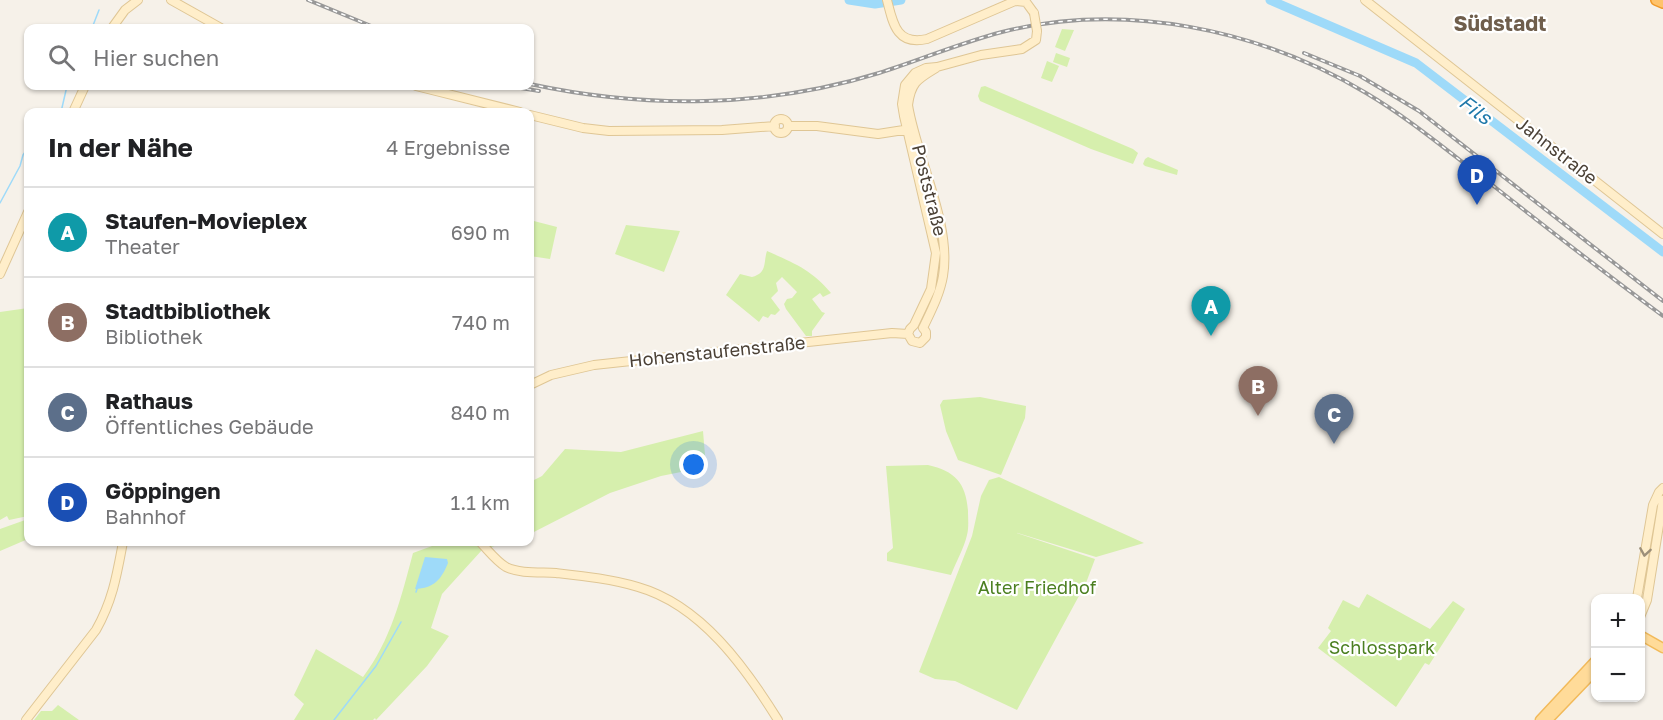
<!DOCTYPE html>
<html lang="de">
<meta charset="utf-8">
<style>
:root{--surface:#fff;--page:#f6f6f6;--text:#202124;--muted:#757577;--line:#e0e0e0;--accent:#ff2917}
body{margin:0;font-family:"Golos Text",sans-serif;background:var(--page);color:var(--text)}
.controls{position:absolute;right:18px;bottom:18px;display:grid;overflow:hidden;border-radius:12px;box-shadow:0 2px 4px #0004}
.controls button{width:54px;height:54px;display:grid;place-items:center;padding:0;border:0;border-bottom:2px solid var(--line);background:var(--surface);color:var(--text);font:30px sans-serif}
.you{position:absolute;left:694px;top:465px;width:21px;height:21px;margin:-15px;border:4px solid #fff;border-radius:50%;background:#1a73e8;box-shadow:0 0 0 9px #1a73e833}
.badge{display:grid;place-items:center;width:39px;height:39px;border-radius:50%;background:var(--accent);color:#fff;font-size:20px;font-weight:700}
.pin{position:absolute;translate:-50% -50px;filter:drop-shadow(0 2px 3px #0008)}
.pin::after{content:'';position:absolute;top:32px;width:21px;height:18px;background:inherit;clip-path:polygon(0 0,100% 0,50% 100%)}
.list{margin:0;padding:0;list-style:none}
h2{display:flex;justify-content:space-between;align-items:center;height:78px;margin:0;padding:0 24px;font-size:26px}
h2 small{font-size:20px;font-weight:400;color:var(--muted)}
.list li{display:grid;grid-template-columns:39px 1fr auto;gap:18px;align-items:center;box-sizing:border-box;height:90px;padding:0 24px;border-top:2px solid var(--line)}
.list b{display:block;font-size:22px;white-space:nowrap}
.list p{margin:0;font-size:20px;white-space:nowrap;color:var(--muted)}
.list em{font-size:20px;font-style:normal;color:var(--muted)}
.icon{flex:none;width:33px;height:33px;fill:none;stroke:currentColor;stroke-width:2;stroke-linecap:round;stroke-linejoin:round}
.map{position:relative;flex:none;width:1663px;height:720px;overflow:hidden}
.search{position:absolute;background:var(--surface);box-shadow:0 2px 4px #0004;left:24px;top:24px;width:510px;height:66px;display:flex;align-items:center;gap:15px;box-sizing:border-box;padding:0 21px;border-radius:12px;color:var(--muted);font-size:22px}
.panel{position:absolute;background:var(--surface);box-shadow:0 2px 4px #0004;left:24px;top:108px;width:510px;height:438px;border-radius:12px}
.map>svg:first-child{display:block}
</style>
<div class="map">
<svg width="1663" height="720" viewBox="0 0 1663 720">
<rect width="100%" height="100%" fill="#f6f1e9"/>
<!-- green -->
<path fill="#d6efad" d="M1062 29 1074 30 1065 51 1055 47Z
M1056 53 1070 58 1067 67 1053 62Z
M1047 61 1059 66 1052 82 1041 78Z
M985 86 1133 149 1138 153 1133 164 1091 149 980 101 978 96 981 87Z
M1148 157 1178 170 1177 175 1145 166 1143 164 1145 159Z
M530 220 557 227 550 259 530 256Z
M626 225 680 231 664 272 615 254Z
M767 251C794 263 812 270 831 293L823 297 820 293 812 299 822 312 825 313 812 331V336H806L786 309 784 304 787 299 792 298 797 292 782 277 776 283 778 291 771 298 780 310 775 315 771 314 768 318 763 316 759 322 726 295 740 274 752 277C768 272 763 263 767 251Z
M28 308V516L9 520 7 516 0 520V312Z
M980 397 1026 406 1025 418 1001 475 958 460 946 431 940 405 943 400Z
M703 431 706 467 661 476 610 493 530 534V482L542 476 565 449 621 452Z
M928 465C955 471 966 483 968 511 968 518 969 528 967 535 964 548 956 562 951 575L887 561V553L893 548 886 466Z
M999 477 1144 543 1096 557 1014 532 1095 559 1086 583 1017 710 955 681 935 679 919 672 972 536 981 496 989 480Z
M28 519V539L0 551V529Z
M443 542H507L482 550 442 594 431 628 449 636 427 666 376 720 375 718 373 720H294L304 704 294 695 316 649 363 677C391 640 401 598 413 553Z
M1367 594 1430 629 1453 601 1465 609 1429 665 1425 663 1396 707 1318 648 1331 631 1328 628 1343 600 1359 608Z
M58 705 79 720H34L41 711H52Z"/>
<!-- water -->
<path fill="#9edaf9" d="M425 557 447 559 448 563C441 580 434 588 415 589Z"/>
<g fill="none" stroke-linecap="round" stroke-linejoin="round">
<!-- stream -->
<path stroke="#9edaf9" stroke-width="1.5" d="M92 28 99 10
M61 112 67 86
M0 203 20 166 23 155 28 148
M416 592 417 589
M334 720 376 666 401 622"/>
<!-- river -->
<path stroke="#9edaf9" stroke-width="9" d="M849 0 875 4 901 0
M1270 0 1416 63 1663 252"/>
<defs>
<path id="secondary" d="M171 0 221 28
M887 0C893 24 897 46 927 39L1015 1 1026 2 1034 13
M1365 0 1663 234
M112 28 125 10 138 0
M416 86 520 112
M73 112 85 86
M530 115 583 128 609 131 722 130 775 126
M774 126a7 7 0 1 1 14 0a7 7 0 1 1-14 0Z
M788 126H817L878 134 910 129
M0 274 28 212
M923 328C931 311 940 294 943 276 952 224 916 156 908 105 911 82 918 79 936 68
M908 334 910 329 914 325 931 289 936 253 904 116 902 104 905 85 915 73 926 68 937 67 981 55 1022 49 1036 40 1037 31
M908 334 912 341 920 343 926 337V332L923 328
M530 385 551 375 594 365 892 333 908 334
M480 542C488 550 496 561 506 567 520 574 541 572 556 573 583 576 612 579 638 587 701 605 745 667 778 720
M1637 598 1653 505 1659 492 1663 488
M1640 617 1647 600 1663 500
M26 720 96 630C113 600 117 574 123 542"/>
<path id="primary" d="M1640 635 1663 648
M1540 720 1596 660
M1548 720 1596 670"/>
<path id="highway" d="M1656 0 1663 3"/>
</defs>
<!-- secondary casing -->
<use href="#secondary" stroke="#dfc695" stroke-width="10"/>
<!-- primary casing -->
<use href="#primary" stroke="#f2ba5a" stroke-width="11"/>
<!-- highway casing -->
<use href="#highway" stroke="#f09928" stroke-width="12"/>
<!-- secondary -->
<use href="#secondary" stroke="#ffeeca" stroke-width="8"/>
<!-- primary -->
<use href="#primary" stroke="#ffdb99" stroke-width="8"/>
<!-- highway -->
<use href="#highway" stroke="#ffc36b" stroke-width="9"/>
<defs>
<path id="rail" d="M308 0 376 28
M1304 53 1360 76 1419 111 1663 301
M530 84C645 109 766 108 879 73 920 60 960 43 1002 32 1124 1 1259 29 1366 93 1410 119 1450 153 1491 184 1548 229 1605 273 1663 316
M509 86 539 91"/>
</defs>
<!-- rail casing -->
<use href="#rail" stroke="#989898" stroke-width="4"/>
<!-- rail -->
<use href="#rail" stroke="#fff" stroke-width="1.5" stroke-dasharray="4.5" stroke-linecap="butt"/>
<defs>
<path id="secondary-bridge" d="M1034 13 1037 31"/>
</defs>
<!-- secondary-bridge casing -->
<use href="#secondary-bridge" stroke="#dfc695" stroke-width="10" stroke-linecap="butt"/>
<!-- secondary-bridge -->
<use href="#secondary-bridge" stroke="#ffeeca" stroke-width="8"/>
</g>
<!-- one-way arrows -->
<defs><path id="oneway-chevron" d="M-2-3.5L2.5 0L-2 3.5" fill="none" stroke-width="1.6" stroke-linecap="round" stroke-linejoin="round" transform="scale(1.5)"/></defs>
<use stroke="#9c8f79" href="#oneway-chevron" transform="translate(1645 552) rotate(99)"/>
<g text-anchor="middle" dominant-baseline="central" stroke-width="4.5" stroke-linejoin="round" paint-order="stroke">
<!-- street labels -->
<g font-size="18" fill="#4b4136" stroke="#fff">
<text transform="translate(1557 150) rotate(38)">Jahnstraße</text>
<text transform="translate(930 190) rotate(76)">Poststraße</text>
<text transform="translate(717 351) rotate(-6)">Hohenstaufenstraße</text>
</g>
<!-- park labels -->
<g font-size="18" fill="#4b7f20" stroke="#fff">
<text x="1037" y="587">Alter Friedhof</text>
<text x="1382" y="647">Schlosspark</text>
</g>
<!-- water labels -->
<g font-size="20" font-style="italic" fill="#1f79aa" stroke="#fff">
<text transform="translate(1476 109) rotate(37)">Fils</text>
</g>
<!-- quarter labels -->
<g font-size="21" font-weight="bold" fill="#6f5e4c" stroke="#fff">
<text x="1500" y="23">Südstadt</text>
</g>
</g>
</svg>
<div class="controls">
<button>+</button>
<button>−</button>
</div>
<div class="you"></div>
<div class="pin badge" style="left:1211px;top:336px;background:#0f9aa8">A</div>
<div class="pin badge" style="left:1258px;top:416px;background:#8d6e63">B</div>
<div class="pin badge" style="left:1334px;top:444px;background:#5c6f8a">C</div>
<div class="pin badge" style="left:1477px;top:205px;background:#1a4fb4">D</div>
<div class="search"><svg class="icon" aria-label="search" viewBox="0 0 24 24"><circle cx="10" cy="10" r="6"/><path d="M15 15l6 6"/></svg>Hier suchen</div>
<section class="panel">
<h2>In der Nähe<small>4 Ergebnisse</small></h2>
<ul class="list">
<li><span class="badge" style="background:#0f9aa8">A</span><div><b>Staufen-Movieplex</b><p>Theater</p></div><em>690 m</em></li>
<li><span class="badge" style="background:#8d6e63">B</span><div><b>Stadtbibliothek</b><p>Bibliothek</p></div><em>740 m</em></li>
<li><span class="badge" style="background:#5c6f8a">C</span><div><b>Rathaus</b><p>Öffentliches Gebäude</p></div><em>840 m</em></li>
<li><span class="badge" style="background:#1a4fb4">D</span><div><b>Göppingen</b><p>Bahnhof</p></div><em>1.1 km</em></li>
</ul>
</section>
</div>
